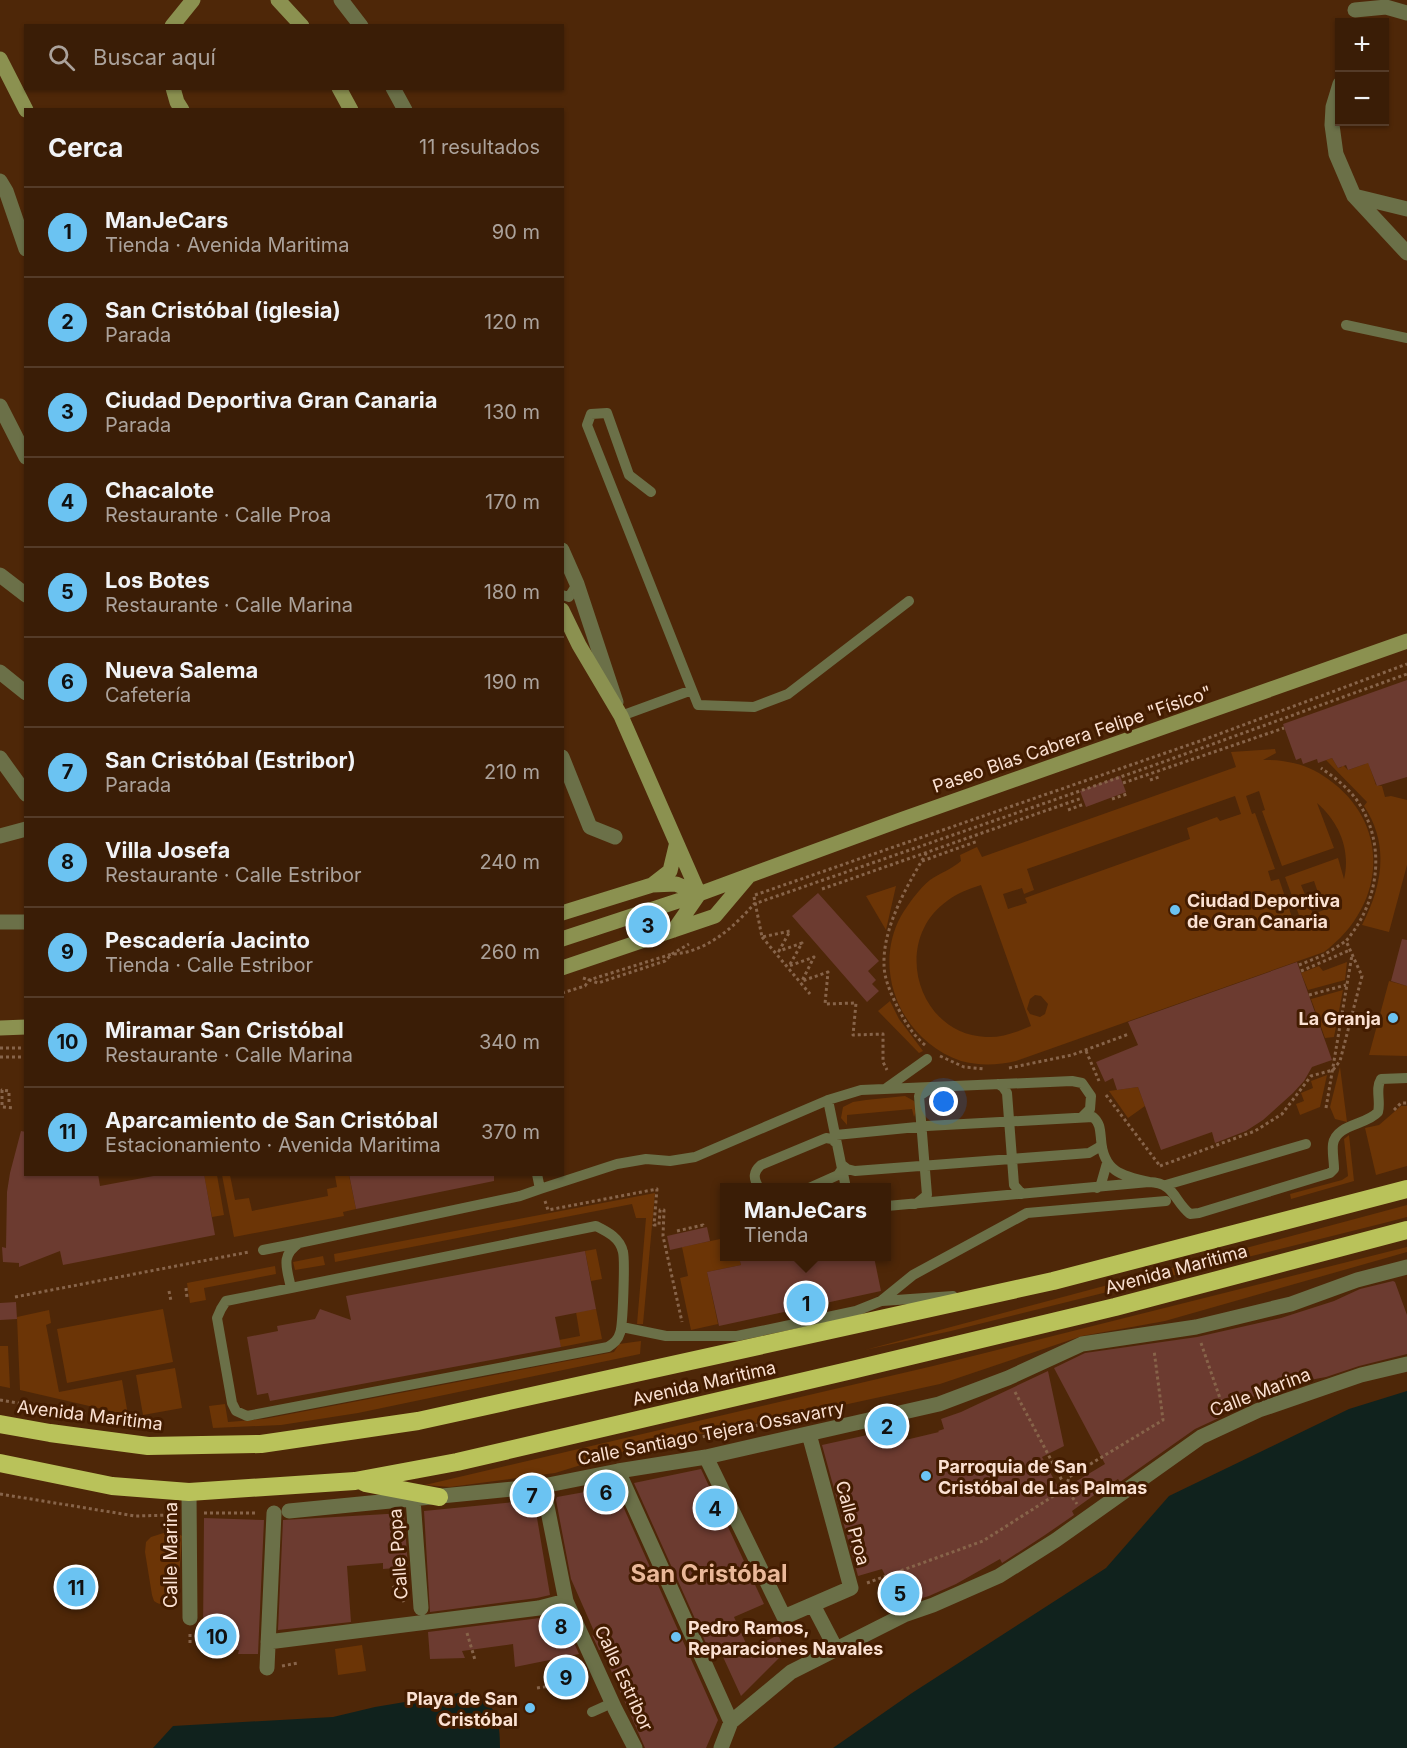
<!DOCTYPE html>
<html lang="es">
<meta charset="utf-8">
<style>
:root{--surface:#3a1d06;--page:#412610;--text:#f1f3f6;--muted:#aba29b;--line:#543b28;--accent:#6bc3f2}
body{margin:0;font-family:Inter,sans-serif;background:var(--page);color:var(--text)}
.controls{position:absolute;right:18px;top:18px;display:grid;overflow:hidden;border-radius:0px;box-shadow:0 2px 4px #0004}
.controls button{width:54px;height:54px;display:grid;place-items:center;padding:0;border:0;border-bottom:2px solid var(--line);background:var(--surface);color:var(--text);font:30px sans-serif}
.you{position:absolute;left:944px;top:1102px;width:21px;height:21px;margin:-15px;border:4px solid #fff;border-radius:50%;background:#1a73e8;box-shadow:0 0 0 9px #1a73e833}
.badge{display:grid;place-items:center;width:39px;height:39px;border-radius:50%;background:var(--accent);color:#111;font-size:20px;font-weight:700}
.pin{position:absolute;translate:-50% -50%;border:3px solid #fff;box-shadow:0 2px 6px #0006}
.popup{position:absolute;left:720px;top:1183px;width:171px;height:78px;box-sizing:border-box;display:grid;place-content:center;border-radius:0px;background:var(--surface);filter:drop-shadow(0 2px 4px #0005);font-size:20px;white-space:nowrap;color:var(--muted)}
.popup b{font-size:22px;color:var(--text)}
.popup::after{content:'';position:absolute;left:50%;top:100%;margin-left:-12px;border:12px solid transparent;border-top-color:var(--surface)}
.list{margin:0;padding:0;list-style:none}
h2{display:flex;justify-content:space-between;align-items:center;height:78px;margin:0;padding:0 24px;font-size:26px}
h2 small{font-size:20px;font-weight:400;color:var(--muted)}
.list li{display:grid;grid-template-columns:39px 1fr auto;gap:18px;align-items:center;box-sizing:border-box;height:90px;padding:0 24px;border-top:2px solid var(--line)}
.list b{display:block;font-size:22px;white-space:nowrap}
.list p{margin:0;font-size:20px;white-space:nowrap;color:var(--muted)}
.list em{font-size:20px;font-style:normal;color:var(--muted)}
.icon{flex:none;width:33px;height:33px;fill:none;stroke:currentColor;stroke-width:2;stroke-linecap:round;stroke-linejoin:round}
.map{position:relative;flex:none;width:1407px;height:1748px;overflow:hidden}
.search{position:absolute;background:var(--surface);box-shadow:0 2px 4px #0004;left:24px;top:24px;width:540px;height:66px;display:flex;align-items:center;gap:15px;box-sizing:border-box;padding:0 21px;border-radius:0px;color:var(--muted);font-size:22px}
.panel{position:absolute;background:var(--surface);box-shadow:0 2px 4px #0004;left:24px;top:108px;width:540px;height:1068px;border-radius:0px}
.map>svg:first-child{display:block}
</style>
<div class="map">
<svg width="1407" height="1748" viewBox="0 0 1407 1748">
<rect width="100%" height="100%" fill="#4e2708"/>
<!-- green -->
<path fill="#6c3506" fill-rule="evenodd" d="M1275 749 1276 753 1263 760C1286 759 1309 765 1328 779 1393 825 1385 907 1324 952L1016 1061C999 1065 979 1066 961 1061 902 1041 871 971 901 916 909 903 919 889 930 880 940 873 952 869 961 861L960 855 977 847 982 857 1236 767 1231 752ZM1259 791 1265 810 1262 811 1282 866 1334 848 1317 803C1339 822 1351 850 1344 879L1338 858 1285 877 1303 926 1296 929 1279 879 1271 881 1268 871 1275 869 1255 813 1252 814 1246 796ZM1235 796 1241 814 1220 821 1217 817 1187 828 1190 839 1025 898 1027 903 1008 909 1003 894 1022 888 1024 894 1034 890 1027 869ZM1314 881 1324 910 1313 914 1301 885ZM981 885 1031 1026C1017 1032 1001 1038 986 1037 917 1034 891 941 947 901 957 893 969 889 981 885ZM1035 995 1041 996 1048 1004 1045 1014 1040 1017 1030 1014 1027 1009 1030 999Z
M1332 758 1338 768 1342 767 1340 762 1348 770 1365 764 1367 759 1376 785 1382 786 1385 797 1391 796 1407 800V865L1389 932 1362 925C1382 886 1390 845 1364 806L1367 802 1326 760Z
M896 886 886 930 866 896Z
M1347 962 1345 980 1308 990 1301 973 1319 966 1323 971Z
M1389 981 1407 986V1056L1369 1055Z
M1343 990 1334 1037 1325 1038 1311 999Z
M890 1001 899 1019 923 1051 919 1053 878 1011Z
M1340 1067 1347 1122 1335 1119 1330 1107Z
M1327 1075 1320 1107 1300 1115 1296 1104 1304 1101 1301 1093 1313 1088 1311 1081Z
M1138 1087 1145 1106 1128 1118 1109 1091Z
M905 1096 914 1101 917 1109 914 1117 912 1109 847 1115V1125L841 1118 843 1107 853 1102 866 1100Z
M1401 1106H1407V1166L1376 1175 1365 1128 1379 1125Z
M1349 1135 1354 1181 1291 1199 1290 1194 1342 1180 1348 1176 1344 1139Z
M204 1175H217L224 1215 212 1217Z
M222 1175H230L235 1200 249 1198 252 1211 328 1196 327 1189 337 1187 335 1176 349 1175 356 1209 343 1212 344 1216 234 1237Z
M655 1193 643 1324H637L646 1218H636L632 1204 335 1262 334 1254Z
M1407 1205V1217L1384 1223 951 1331 865 1350Z
M725 1238V1256L739 1257 741 1265 707 1272 718 1324 691 1330 680 1278 688 1276 682 1247Z
M1407 1247V1252L1165 1321 1082 1336 940 1384 839 1406 646 1445 555 1473 450 1487 425 1485 933 1366Z
M596 1249 602 1279 591 1281 585 1251Z
M323 1256 325 1265 295 1270 293 1262Z
M275 1266 276 1274 204 1288 206 1300 190 1303 187 1283Z
M163 1309 173 1362 67 1383 57 1329Z
M596 1309 602 1339 561 1347 559 1340 580 1336 576 1312Z
M49 1310 51 1323 46 1325 59 1392 122 1380 128 1415 20 1390 17 1317Z
M641 1341 640 1354 358 1413 281 1425 213 1428 209 1406 225 1404 228 1422 264 1419 614 1352 619 1344Z
M0 1346H8L10 1388 0 1386Z
M175 1368 182 1408 143 1415 136 1375Z
M173 1530 182 1536C181 1548 181 1620 154 1601L152 1595 145 1552 146 1542 151 1537Z
M362 1645 366 1671 338 1675 335 1649Z"/>
<!-- water -->
<path fill="#10221d" d="M1407 1391V1748H833L912 1693 1106 1568 1169 1496 1349 1409Z
M465 1692C471 1694 479 1696 483 1699 499 1710 500 1731 500 1748H153L173 1726 333 1717 375 1707Z"/>
<!-- building -->
<path fill="#6c3b30" d="M1407 680V777L1377 786 1368 763 1348 770 1346 765 1338 768 1332 758 1318 763 1317 759 1303 764 1301 758 1296 760 1283 724Z
M1120 776 1126 792 1086 807 1080 791Z
M818 893 879 961 868 971 876 980 872 984 879 991 867 1002 792 916Z
M1402 939 1407 940V986L1391 981Z
M1297 962 1332 1060 1312 1067 1304 1081 1293 1093 1263 1120 1246 1131 1215 1143 1212 1132 1161 1150 1138 1087 1117 1090 1113 1078 1105 1082 1096 1062 1138 1045 1128 1022Z
M21 1131 26 1132V1174H98L100 1186 164 1174H204L215 1235 63 1265 60 1251 19 1267V1263L3 1262 2 1247 6 1248 7 1192 10 1173Z
M349 1174H494V1181L356 1209Z
M707 1227 710 1241 670 1250 667 1236Z
M585 1251 596 1309 555 1317 561 1347 270 1401 268 1393 257 1395 247 1337 278 1331 277 1326 315 1319 320 1309 351 1320 346 1296Z
M739 1257H874L881 1291 719 1326 707 1272 741 1265Z
M1393 1281 1395 1282 1407 1315V1354L1359 1366 1326 1377 1283 1385 1285 1391 1267 1397V1394L1218 1404 1223 1416 1195 1429 1120 1482 1118 1479 1104 1488 1072 1511 1074 1515 1045 1535 1002 1563 1000 1559 956 1584 929 1596 899 1605 882 1569 858 1576 822 1445 890 1430 893 1443 939 1432 938 1431 944 1429 941 1419 961 1412 1048 1371 1064 1446 1042 1457 1060 1491 1105 1464 1054 1368 1085 1353 1197 1337 1281 1318 1334 1301 1360 1289Z
M16 1302 17 1319 0 1320V1303Z
M701 1469 764 1604 734 1617 749 1650 778 1635 786 1651 741 1696 718 1646 709 1650 634 1483Z
M607 1488 618 1495 718 1720 706 1748H645L602 1650H599L592 1635 597 1638 571 1579 556 1500 557 1497Z
M534 1500 550 1595 537 1598 430 1612 424 1511Z
M404 1513 408 1567 383 1569V1563L347 1566 351 1622 278 1630 283 1520Z
M204 1518 264 1520 258 1654H238L239 1650 219 1649 212 1637 203 1636Z
M555 1614 563 1618 579 1654 515 1667 513 1644 462 1651 465 1658 430 1659 428 1632 540 1618Z"/>
<g fill="none" stroke-linecap="round" stroke-linejoin="round">
<!-- path -->
<path stroke="#87644a" stroke-width="3" stroke-dasharray="3 3" stroke-linecap="butt" d="M1150 780 1159 777
M1123 783 1284 728
M1112 799 1127 794
M1068 810 1084 804
M922 861 978 841
M822 889 1082 798
M755 895 1203 740 1407 664
M754 897 762 937 790 931 779 951 802 943 789 966 814 957 802 981 828 972 825 1004 856 1003 853 1035 883 1034V1062L887 1070
M762 937 810 994
M1299 965 1324 955 1346 941
M1301 971 1350 950
M583 978 598 983 665 961 672 954 689 944
M562 993 585 986 589 980 672 954C705 953 733 928 754 904L1149 767 1407 674
M1309 995 1346 985
M925 1045C913 1035 905 1022 898 1008 891 994 884 979 884 964 883 926 908 884 927 852
M0 1048H26
M1086 1051 1099 1081
M940 1056 964 1067 985 1069
M0 1057H26
M1009 1068 1072 1055 1129 1034
M1106 1095 1160 1166
M9 1102V1091L2 1090V1107L14 1108
M1326 1108 1352 955
M1394 1110 1401 1103H1407
M1160 1166 1255 1131 1282 1114 1311 1076 1333 1070 1340 1061 1362 976 1346 941C1380 901 1387 842 1356 799 1346 786 1334 777 1321 768
M545 1201 548 1210 657 1189 654 1225H659L660 1210H664L663 1236 682 1322
M677 1231 703 1225 704 1228
M186 1288 187 1298
M169 1291 171 1301
M15 1297 249 1252
M1201 1343 1224 1410
M1015 1392 1066 1488 1077 1504
M0 1400 165 1427
M644 1449 825 1411
M0 1494 135 1516 173 1515
M204 1513H257
M867 1583 983 1541 1066 1488 1069 1477 1163 1420 1154 1350
M393 1586 404 1602
M467 1633 475 1660
M190 1634V1644
M282 1666 298 1663
M537 1688 584 1681"/>
<!-- lane -->
<path stroke="#6b7048" stroke-width="10" d="M1346 325 1407 338
M651 492 629 475 607 413 591 414 587 425 692 690
M562 595 569 597 577 584
M621 716 692 690 698 705 754 707 788 694 909 601
M998 1084 1003 1087 1007 1093 1014 1185 1022 1194
M885 1089 927 1059
M828 1100 846 1188
M836 1135 927 1126 1093 1117C1100 1123 1100 1129 1101 1139 1103 1171 1121 1176 1149 1182L887 1206
M842 1165 847 1169 855 1171 1089 1153 1101 1146
M537 1174 540 1189 617 1164 646 1159 670 1161 695 1157 828 1100 861 1090 1072 1081 1082 1083 1091 1096 1090 1109 1081 1118
M1149 1182C1175 1183 1173 1200 1190 1214L1199 1213 1330 1173 1334 1169C1334 1161 1332 1152 1333 1144 1336 1124 1367 1125 1378 1112 1381 1101 1375 1089 1381 1079L1407 1078
M1166 1185 1306 1144
M759 1188C753 1178 753 1172 761 1165L826 1138 832 1139 837 1144
M809 1188 838 1175 842 1169
M1097 1188 1101 1184 1107 1163
M916 1204 927 1195 919 1096 931 1088
M263 1250 299 1243
M291 1288 596 1226C608 1232 620 1238 623 1252 625 1260 623 1326 620 1333 618 1340 614 1343 608 1347L247 1416 236 1411 232 1403 217 1318 221 1309 226 1301 291 1288C287 1268 280 1256 299 1243L520 1196 540 1189
M882 1301 953 1296
M622 1327 666 1336H737L856 1311 881 1301 913 1275 1027 1213 1166 1201
M592 1712 612 1703"/>
<!-- street -->
<path stroke="#6b7048" stroke-width="15" d="M341 0 361 26
M1355 10 1386 7 1407 13
M1340 84 1333 107 1332 125 1336 154 1354 196 1407 253
M393 88 405 110
M0 181 6 191 26 249
M1354 196 1407 209
M0 406 26 457
M562 550 577 584 616 702
M0 575 26 595
M0 672 26 693
M562 757 590 827 615 837
M0 758 26 794
M0 836 26 829
M0 922H26
M706 1457 784 1617 851 1588 809 1434
M618 1471 731 1722
M543 1486 566 1601 615 1709 635 1748
M189 1492 190 1618
M413 1499 421 1608
M289 1511 543 1486 618 1471 706 1457 939 1404 1008 1378 1082 1344 1196 1327 1291 1304 1357 1280 1407 1267
M813 1605 836 1649
M268 1642 539 1608 566 1601
M267 1668 274 1513
M721 1748 731 1722 791 1672 904 1615 933 1605 999 1576 1056 1540 1201 1437 1259 1410 1361 1375 1407 1364"/>
<!-- secondary -->
<path stroke="#8b9150" stroke-width="15" d="M278 0 302 26
M172 26 193 0
M0 59 26 110
M173 88 177 102 182 110
M339 88 351 110
M562 610 579 645 621 716 699 894
M652 885 670 871 676 846
M562 913 652 885 676 884 699 894
M674 930 699 894
M562 939 699 894 903 819 1407 641
M562 968 715 916 748 877
M0 1028 26 1027"/>
<!-- highway -->
<path stroke="#b9c25a" stroke-width="18" d="M0 1424 50 1433 148 1446 261 1444 418 1421 1053 1281 1407 1189
M0 1463 112 1486 189 1492 355 1481 457 1462 852 1370 1115 1307 1407 1230
M365 1483 439 1497"/>
</g>
<!-- markers -->
<g fill="#6bc3f2" stroke="#431c00" stroke-width="2">
<circle cx="1175" cy="910" r="6"/>
<circle cx="1393" cy="1018" r="6"/>
<circle cx="926" cy="1476" r="6"/>
<circle cx="676" cy="1637" r="6"/>
<circle cx="530" cy="1708" r="6"/>
</g>
<g text-anchor="middle" dominant-baseline="central" stroke-width="6" stroke-linejoin="round" paint-order="stroke">
<!-- street labels -->
<g font-size="18" fill="#fbe1d2" stroke="#431c00">
<text transform="translate(1072 739) rotate(-19)">Paseo Blas Cabrera Felipe "Físico"</text>
<text transform="translate(1176 1269) rotate(-15)">Avenida Maritima</text>
<text transform="translate(704 1383) rotate(-13)">Avenida Maritima</text>
<text transform="translate(1260 1392) rotate(-21)">Calle Marina</text>
<text transform="translate(90 1415) rotate(7)">Avenida Maritima</text>
<text transform="translate(711 1433) rotate(-11)">Calle Santiago Tejera Ossavarry</text>
<text transform="translate(853 1523) rotate(75)">Calle Proa</text>
<text transform="translate(398 1554) rotate(-94)">Calle Popa</text>
<text transform="translate(170 1555) rotate(-90)">Calle Marina</text>
<text transform="translate(624 1678) rotate(65)">Calle Estribor</text>
</g>
<!-- poi labels -->
<g font-size="18" font-weight="bold" fill="#fbe1d2" stroke="#431c00" text-anchor="start">
<text x="1187" y="900">Ciudad Deportiva<tspan x="1187" dy="21">de Gran Canaria</tspan></text>
<text x="1381" y="1018" text-anchor="end">La Granja</text>
<text x="938" y="1466">Parroquia de San<tspan x="938" dy="21">Cristóbal de Las Palmas</tspan></text>
<text x="688" y="1627">Pedro Ramos,<tspan x="688" dy="21">Reparaciones Navales</tspan></text>
<text x="518" y="1698" text-anchor="end">Playa de San<tspan x="518" dy="21">Cristóbal</tspan></text>
</g>
<!-- district labels -->
<g font-size="24" font-weight="bold" fill="#eab899" stroke="#431c00">
<text x="709" y="1573">San Cristóbal</text>
</g>
</g>
</svg>
<div class="controls">
<button>+</button>
<button>−</button>
</div>
<div class="you"></div>
<div class="pin badge" style="left:806px;top:1303px">1</div>
<div class="popup"><b>ManJeCars</b>Tienda</div>
<div class="pin badge" style="left:887px;top:1426px">2</div>
<div class="pin badge" style="left:648px;top:925px">3</div>
<div class="pin badge" style="left:715px;top:1508px">4</div>
<div class="pin badge" style="left:900px;top:1593px">5</div>
<div class="pin badge" style="left:606px;top:1492px">6</div>
<div class="pin badge" style="left:532px;top:1495px">7</div>
<div class="pin badge" style="left:561px;top:1626px">8</div>
<div class="pin badge" style="left:566px;top:1677px">9</div>
<div class="pin badge" style="left:217px;top:1636px">10</div>
<div class="pin badge" style="left:76px;top:1587px">11</div>
<div class="search"><svg class="icon" aria-label="search" viewBox="0 0 24 24"><circle cx="10" cy="10" r="6"/><path d="M15 15l6 6"/></svg>Buscar aquí</div>
<section class="panel">
<h2>Cerca<small>11 resultados</small></h2>
<ul class="list">
<li><span class="badge">1</span><div><b>ManJeCars</b><p>Tienda · Avenida Maritima</p></div><em>90 m</em></li>
<li><span class="badge">2</span><div><b>San Cristóbal (iglesia)</b><p>Parada</p></div><em>120 m</em></li>
<li><span class="badge">3</span><div><b>Ciudad Deportiva Gran Canaria</b><p>Parada</p></div><em>130 m</em></li>
<li><span class="badge">4</span><div><b>Chacalote</b><p>Restaurante · Calle Proa</p></div><em>170 m</em></li>
<li><span class="badge">5</span><div><b>Los Botes</b><p>Restaurante · Calle Marina</p></div><em>180 m</em></li>
<li><span class="badge">6</span><div><b>Nueva Salema</b><p>Cafetería</p></div><em>190 m</em></li>
<li><span class="badge">7</span><div><b>San Cristóbal (Estribor)</b><p>Parada</p></div><em>210 m</em></li>
<li><span class="badge">8</span><div><b>Villa Josefa</b><p>Restaurante · Calle Estribor</p></div><em>240 m</em></li>
<li><span class="badge">9</span><div><b>Pescadería Jacinto</b><p>Tienda · Calle Estribor</p></div><em>260 m</em></li>
<li><span class="badge">10</span><div><b>Miramar San Cristóbal</b><p>Restaurante · Calle Marina</p></div><em>340 m</em></li>
<li><span class="badge">11</span><div><b>Aparcamiento de San Cristóbal</b><p>Estacionamiento · Avenida Maritima</p></div><em>370 m</em></li>
</ul>
</section>
</div>
